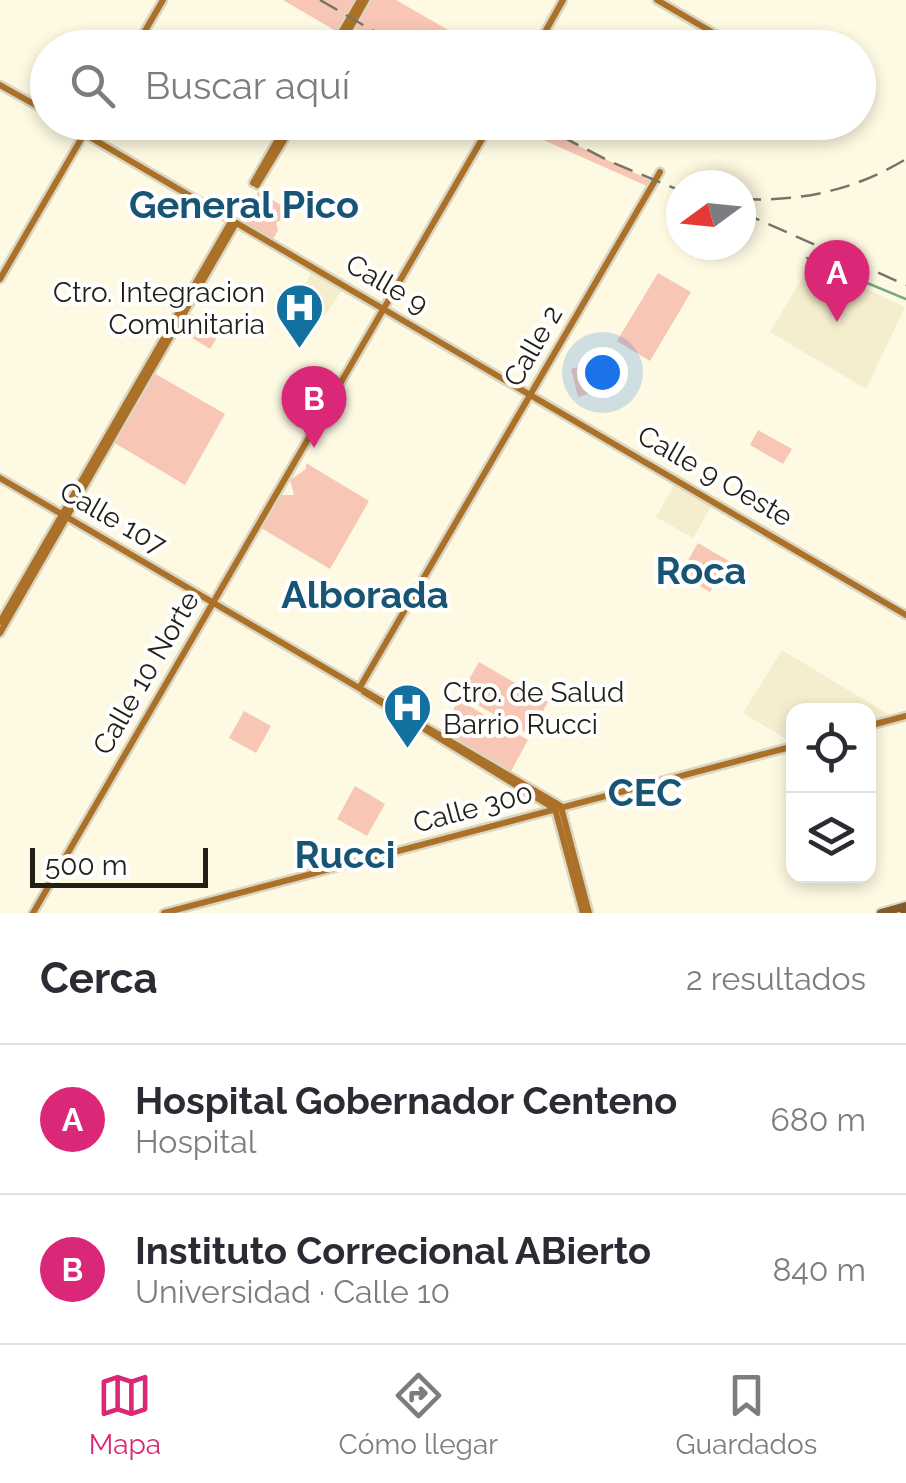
<!DOCTYPE html>
<html lang="es">
<meta charset="utf-8">
<style>
:root{--surface:#fff;--page:#f7f7f7;--text:#2b2b33;--muted:#7c7c81;--line:#e1e1e2;--accent:#db2777}
body{margin:0;font-family:Raleway,sans-serif;background:var(--page);color:var(--text)}
.controls{position:absolute;right:30px;bottom:30px;display:grid;overflow:hidden;border-radius:20px;box-shadow:0 5px 15px #0003}
.controls button{width:90px;height:90px;display:grid;place-items:center;padding:0;border:0;border-bottom:2px solid var(--line);background:var(--surface);color:var(--text);font:50px sans-serif}
.compass{position:absolute;left:666px;top:170px;width:90px;height:90px;border-radius:50%;background:var(--surface);box-shadow:0 5px 15px #0003;rotate:255deg}
.scale{position:absolute;left:30px;bottom:25px;width:178px;box-sizing:border-box;padding-left:10px;border:5px solid #211f16;border-top:0;font-size:28px;line-height:35px;white-space:nowrap;color:#211f16;-webkit-text-stroke:8px #fff;paint-order:stroke}
.you{position:absolute;left:602px;top:372px;width:35px;height:35px;margin:-25px;border:8px solid #fff;border-radius:50%;background:#1a73e8;box-shadow:0 0 0 15px #1a73e833}
.badge{display:grid;place-items:center;width:65px;height:65px;border-radius:50%;background:var(--accent);color:#fff;font-size:32px;font-weight:700}
.pin{position:absolute;translate:-50% -82px;filter:drop-shadow(0 2px 5px #0008)}
.pin::after{content:'';position:absolute;top:52px;width:35px;height:30px;background:inherit;clip-path:polygon(0 0,100% 0,50% 100%)}
.list{margin:0;padding:0;list-style:none}
h2{display:flex;justify-content:space-between;align-items:center;height:130px;margin:0;padding:0 40px;font-size:42px}
h2 small{font-size:32px;font-weight:400;color:var(--muted)}
.list li{display:grid;grid-template-columns:65px 1fr auto;gap:30px;align-items:center;box-sizing:border-box;height:150px;padding:0 40px;border-top:2px solid var(--line)}
.list b{display:block;font-size:38px;white-space:nowrap}
.list p{margin:0;font-size:32px;white-space:nowrap;color:var(--muted)}
.list em{font-size:32px;font-style:normal;color:var(--muted)}
.icon{flex:none;width:55px;height:55px;fill:none;stroke:currentColor;stroke-width:2;stroke-linecap:round;stroke-linejoin:round}
.map{position:relative;flex:none;width:906px;height:913px;overflow:hidden}
.search{position:absolute;background:var(--surface);box-shadow:0 5px 15px #0003;left:30px;right:30px;top:30px;height:110px;display:flex;align-items:center;gap:25px;box-sizing:border-box;padding:0 35px;border-radius:55px;color:var(--muted);font-size:38px}
.sheet{height:430px;background:var(--surface)}
nav{display:flex;justify-content:space-around;align-items:center;box-sizing:border-box;height:140px;border-top:2px solid var(--line);background:var(--surface);font-size:28px;color:var(--muted)}
nav a{display:grid;justify-items:center;gap:5px}
nav .on{color:var(--accent)}
.map>svg:first-child{display:block}
</style>
<div class="map">
<svg width="906" height="913" viewBox="0 0 906 913">
<rect width="100%" height="100%" fill="#fef9e2"/>
<!-- built -->
<path fill="#f4edce" d="M811 263 905 307 866 389 770 332Z
M312 271 342 290 324 317 296 301Z
M677 480 714 502 693 538 656 517Z
M782 650 896 719 869 725 868 711H794L793 743 743 713Z"/>
<!-- green -->
<path fill="#f8c6b4" d="M283 0H396L478 47H389L347 24 341 34Z
M534 125 652 181 649 187 530 134Z
M258 191 289 210 284 219 276 222 278 230 273 239 241 221 252 214Z
M658 273 691 292 650 361 617 341Z
M191 314 221 331 210 349 181 331Z
M599 361 607 388 578 397 571 369Z
M154 373 225 414 185 485 113 442Z
M758 430 792 449 783 464 750 445Z
M306 463 369 501 330 569 261 528 280 495H294L290 480 306 469Z
M698 543 729 561 710 592 680 574Z
M479 662 548 702 530 735 460 695Z
M459 700 528 740 510 773 439 733Z
M244 711 271 726 256 753 229 738Z
M355 786 385 804 367 836 337 819Z"/>
<g fill="none" stroke-linecap="round" stroke-linejoin="round">
<!-- stream -->
<path stroke="#74a880" stroke-width="2.5" d="M807 258 906 299"/>
<defs>
<path id="secondary" d="M657 0 734 45
M135 48 163 0
M332 48 360 0
M339 48 366 0
M536 48 563 0
M0 85 48 112
M64 122 906 615
M253 183 288 122
M257 185 295 122
M0 279 91 122
M0 478 561 806
M0 622 232 220
M0 633 236 223
M360 687 660 172
M364 692 555 809 583 913
M868 726 906 716
M561 807 589 913
M33 913 492 122
M164 913 794 746"/>
<path id="primary" d="M881 913 906 906
M904 913H906"/>
</defs>
<!-- secondary casing -->
<use href="#secondary" stroke="#dbd6c1" stroke-width="11"/>
<!-- primary casing -->
<use href="#primary" stroke="#dbd6c1" stroke-width="12"/>
<!-- secondary -->
<use href="#secondary" stroke="#ab7129" stroke-width="6"/>
<!-- primary -->
<use href="#primary" stroke="#835a29" stroke-width="8"/>
<!-- rail -->
<path stroke="#787567" stroke-width="2.5" stroke-dasharray="20 10" stroke-linecap="butt" d="M320 0 403 48
M534 122 609 161 681 191
M741 199C801 202 855 190 906 159
M741 212 906 285"/>
</g>
<!-- icons -->
<defs>
<symbol id="hospital-pin" viewBox="-11 -11 22 30"><path d="M0 17L-7.5 6A9.5 9.5 0 1 1 7.5 6Z" fill="#12719f" stroke="#fff"/><path d="M-5-5h3v3.5h4V-5h3V5h-3V1.5h-4V5h-3Z" fill="#fff"/></symbol>
</defs>
<g fill-rule="evenodd">
<use href="#hospital-pin" x="272" y="280" width="55" height="75"/>
<use href="#hospital-pin" x="380" y="680" width="55" height="75"/>
</g>
<g text-anchor="middle" dominant-baseline="central" stroke-width="8" stroke-linejoin="round" paint-order="stroke">
<!-- street labels -->
<g font-size="28" fill="#211f16" stroke="#fff">
<text transform="translate(387 284) rotate(30)">Calle 9</text>
<text transform="translate(533 346) rotate(-60)">Calle 2</text>
<text transform="translate(715 476) rotate(30)">Calle 9 Oeste</text>
<text transform="translate(113 518) rotate(30)">Calle 107</text>
<text transform="translate(146 673) rotate(-60)">Calle 10 Norte</text>
<text transform="translate(473 808) rotate(-15)">Calle 300</text>
</g>
<!-- poi labels -->
<g font-size="28" fill="#211f16" stroke="#fff" text-anchor="end">
<text x="265" y="292">Ctro. Integracion<tspan x="265" dy="32">Comunitaria</tspan></text>
<text x="443" y="692" text-anchor="start">Ctro. de Salud<tspan x="443" dy="32">Barrio Rucci</tspan></text>
</g>
<!-- district labels -->
<g font-size="38" font-weight="bold" fill="#185474" stroke="#fff">
<text x="244" y="204">General Pico</text>
<text x="701" y="570">Roca</text>
<text x="365" y="594">Alborada</text>
<text x="645" y="792">CEC</text>
<text x="345" y="854">Rucci</text>
</g>
</g>
</svg>
<div class="controls">
<button><svg class="icon" aria-label="locate" viewBox="0 0 24 24"><circle cx="12" cy="12" r="6"/><path d="M12 2v4M12 18v4M2 12h4M18 12h4"/></svg></button>
<button><svg class="icon" aria-label="layers" viewBox="0 0 24 24"><path d="M12 4l9 5-9 5-9-5zM3 14l9 5 9-5"/></svg></button>
</div>
<svg class="compass" viewBox="-18 -18 36 36"><path d="M0-13l5 13h-10z" fill="#e53935"/><path d="M0 13l5-13h-10z" fill="#7c7c81"/></svg>
<div class="scale">500 m</div>
<div class="you"></div>
<div class="pin badge" style="left:837px;top:322px">A</div>
<div class="pin badge" style="left:314px;top:448px">B</div>
<div class="search"><svg class="icon" aria-label="search" viewBox="0 0 24 24"><circle cx="10" cy="10" r="6"/><path d="M15 15l6 6"/></svg>Buscar aquí</div>
</div>
<section class="sheet">
<h2>Cerca<small>2 resultados</small></h2>
<ul class="list">
<li><span class="badge">A</span><div><b>Hospital Gobernador Centeno</b><p>Hospital</p></div><em>680 m</em></li>
<li><span class="badge">B</span><div><b>Instituto Correcional ABierto</b><p>Universidad · Calle 10</p></div><em>840 m</em></li>
</ul>
</section>
<nav>
<a class="on"><svg class="icon" aria-label="map" viewBox="0 0 24 24"><path d="M3 6l6-2 6 2 6-2v14l-6 2-6-2-6 2zM9 4v14M15 6v14"/></svg>Mapa</a>
<a><svg class="icon" aria-label="directions" viewBox="0 0 24 24"><path d="M12 3l9 9-9 9-9-9zM9 14v-3h6M13 9l2 2-2 2"/></svg>Cómo llegar</a>
<a><svg class="icon" aria-label="saved" viewBox="0 0 24 24"><path d="M7 4h10v16l-5-4-5 4z"/></svg>Guardados</a>
</nav>
